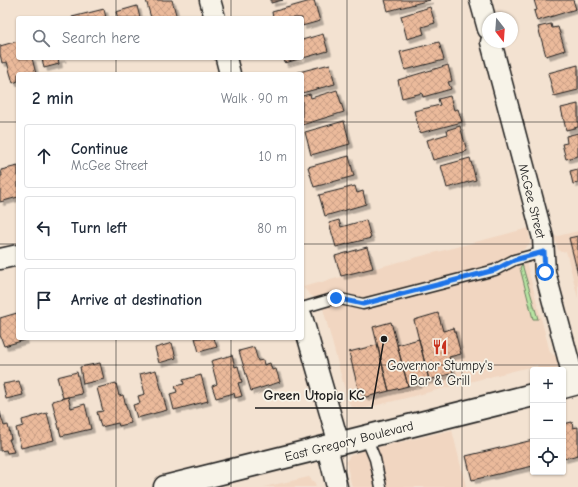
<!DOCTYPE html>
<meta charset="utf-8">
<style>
:root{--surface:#fff;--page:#f6f6f7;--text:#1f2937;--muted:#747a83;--line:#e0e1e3}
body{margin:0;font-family:"Comic Neue",sans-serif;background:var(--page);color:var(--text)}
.controls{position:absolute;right:12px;bottom:12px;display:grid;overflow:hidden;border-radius:4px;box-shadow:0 1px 3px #0004}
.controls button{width:36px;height:36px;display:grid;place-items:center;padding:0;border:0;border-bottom:1px solid var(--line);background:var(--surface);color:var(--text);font:20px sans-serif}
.compass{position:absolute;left:482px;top:12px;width:36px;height:36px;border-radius:50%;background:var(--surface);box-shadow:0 1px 3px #0004;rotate:163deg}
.stop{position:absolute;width:12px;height:12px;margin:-9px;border:3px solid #1a73e8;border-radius:50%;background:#fff}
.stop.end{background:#1a73e8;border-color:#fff;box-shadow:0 1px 4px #0008}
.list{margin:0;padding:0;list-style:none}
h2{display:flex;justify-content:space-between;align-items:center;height:52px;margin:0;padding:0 16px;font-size:17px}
h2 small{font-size:13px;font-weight:400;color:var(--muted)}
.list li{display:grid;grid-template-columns:26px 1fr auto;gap:12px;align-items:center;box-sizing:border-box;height:64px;margin:0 8px 8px;padding:0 8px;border:1px solid var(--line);border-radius:4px}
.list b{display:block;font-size:15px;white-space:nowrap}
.list p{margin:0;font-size:13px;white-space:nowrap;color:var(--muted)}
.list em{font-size:13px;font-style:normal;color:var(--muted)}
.icon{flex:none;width:22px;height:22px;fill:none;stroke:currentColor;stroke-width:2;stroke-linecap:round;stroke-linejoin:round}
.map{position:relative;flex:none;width:578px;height:487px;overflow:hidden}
.search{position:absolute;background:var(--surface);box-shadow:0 1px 3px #0004;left:16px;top:16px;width:288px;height:44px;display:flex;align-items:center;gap:10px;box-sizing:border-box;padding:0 14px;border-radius:4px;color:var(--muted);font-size:15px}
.panel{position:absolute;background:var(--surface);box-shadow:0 1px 3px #0004;left:16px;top:72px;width:288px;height:268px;border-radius:4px}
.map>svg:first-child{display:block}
</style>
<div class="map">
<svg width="578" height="487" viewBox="0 0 578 487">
<defs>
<pattern id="grass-tufts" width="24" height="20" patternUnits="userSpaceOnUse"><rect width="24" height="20" fill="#b7e4a2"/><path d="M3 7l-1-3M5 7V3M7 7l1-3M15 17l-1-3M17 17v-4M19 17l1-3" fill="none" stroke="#9dc38b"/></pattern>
<pattern id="building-cross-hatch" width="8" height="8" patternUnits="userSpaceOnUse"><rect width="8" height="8" fill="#ebba9b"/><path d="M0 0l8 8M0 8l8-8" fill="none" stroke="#c99f85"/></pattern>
<filter id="shadow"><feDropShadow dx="3.5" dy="3.5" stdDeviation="0" flood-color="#0004"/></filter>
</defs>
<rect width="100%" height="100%" fill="#f3e2d1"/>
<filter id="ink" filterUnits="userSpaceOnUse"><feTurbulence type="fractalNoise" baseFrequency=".025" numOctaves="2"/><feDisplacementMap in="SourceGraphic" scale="8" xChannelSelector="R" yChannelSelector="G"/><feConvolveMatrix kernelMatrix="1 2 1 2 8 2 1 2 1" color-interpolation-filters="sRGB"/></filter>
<g filter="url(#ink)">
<!-- built -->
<path fill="#f1d6c1" d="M529 228 530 243 523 250 550 352 556 357 557 360 558 366 556 370H538L537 365 362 409 352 407 348 401 321 301 310 295 303 287Z
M578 231V298L566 251 561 252 558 250 554 237Z
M452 430 466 487H352L346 462 350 456 358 452Z
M309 477 315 483 316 487H264Z"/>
<!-- grass -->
<path fill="url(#grass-tufts)" stroke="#6a805f" d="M522 264 538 319H533L520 268Z"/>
<!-- building -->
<path fill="url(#building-cross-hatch)" stroke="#1c1c1c" filter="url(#shadow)" d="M146 0H172L177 18H151Z
M271 0H283L271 3Z
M314 0 320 21 302 26V18H273L272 12Z
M385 0H430L388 11Z
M534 0H573L576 9 537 21 534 11 537 10Z
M137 6 140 18H118L116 12Z
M430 7 435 23 422 27 424 34 407 39 401 16Z
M104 9 106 18H72V17Z
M551 24 552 28 558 27 565 50 546 56 538 27Z
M323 34 328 51 285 63 284 58H302V40Z
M18 41V58H32L36 74H18V81L13 83 7 62 2 63 0 54V46Z
M439 42 444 60 405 70 400 52Z
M42 58H63L58 59 59 64 44 68Z
M330 64 335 84 302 93V74H291Z
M448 65 452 81 448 82 451 89 423 97 422 93 402 98 398 80Z
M578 65V90L554 96 548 73Z
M337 90 344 112 302 125V96L310 94 311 98Z
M450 96 454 110 458 109 462 122 420 133 414 111 440 105 438 99Z
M578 104V127L566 130 561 108Z
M344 121 350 144 311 155 305 132Z
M460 126 467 151 433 160 427 140 448 134 447 130Z
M578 133V156L566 159 562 144 567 143 566 136Z
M349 156 354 176 314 187 308 167Z
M470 158 476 180 447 188 441 166Z
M18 166V197L0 202V176H2L1 170Z
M578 169V183L573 184 570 171Z
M355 186 357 193 363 191 366 204 325 216 319 195Z
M339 220 341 227 366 220 371 238 336 247 329 223Z
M578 236V274L569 238Z
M367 247 373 268 341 276 335 256Z
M17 313 18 338H24L25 340 4 346 0 335V318Z
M438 313 443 331 454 328 461 354 449 357 453 373 429 380 414 320Z
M391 322 408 386 389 391 373 327Z
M195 338H214L217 347 199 352Z
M419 339 429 380 408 386 397 345Z
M172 343 176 358 159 363 155 348Z
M377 345 389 391 366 397 359 392 349 352Z
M254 347 258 361 263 360 264 365 270 363 272 370 276 369 280 382 251 391 239 351Z
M232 355 235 367 238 366 242 382 238 383 242 396 235 398 234 393 216 398 212 386 217 384 211 361Z
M100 363 104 379 83 384 80 367Z
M156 370 167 410 137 418 133 405 140 403 138 396 145 394 140 374Z
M77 372 82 394 63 398 57 377Z
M201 375 208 401 174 410 170 394 177 392 175 386 184 384 183 380Z
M19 381 23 395 6 399 3 384Z
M116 383 119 396 123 395 131 423 119 426 118 423 101 427 97 412 103 411 97 388Z
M68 397 71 408 85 404 91 429 61 436 52 401Z
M0 412 4 426 8 425 11 439H9L14 452 7 453 6 450 0 451Z
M47 413 54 440 21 448 16 428 23 426 22 420Z
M572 422 573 428 578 427V455L563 459V424Z
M533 440V466L472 480 466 456Z"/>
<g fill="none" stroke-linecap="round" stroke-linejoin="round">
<defs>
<path id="lane" d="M302 308 336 298 363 304 495 270 514 260 544 252
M366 437 375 459 381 487"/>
<path id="street" d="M210 0 215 18
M480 0 488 29
M491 42 543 238 545 272 575 384
M226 58 230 74
M0 259 18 255
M302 317 339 444
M327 447 337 487"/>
<path id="secondary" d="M563 387 578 383
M165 487 533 395"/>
</defs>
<!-- lane casing -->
<use href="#lane" stroke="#1c1c1c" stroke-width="13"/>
<!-- street casing -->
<use href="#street" stroke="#1c1c1c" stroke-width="23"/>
<!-- secondary casing -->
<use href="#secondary" stroke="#1c1c1c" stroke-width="25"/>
<!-- lane -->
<use href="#lane" stroke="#f7f3e8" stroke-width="10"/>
<!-- street -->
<use href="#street" stroke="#f7f3e8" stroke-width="20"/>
<!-- secondary -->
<use href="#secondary" stroke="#f7f3e8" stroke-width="22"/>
</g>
</g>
<g fill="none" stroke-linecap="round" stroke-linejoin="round" filter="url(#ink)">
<!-- route -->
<path stroke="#1a73e8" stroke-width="5" d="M336 298 363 304 495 270 514 260 544 252 545 272"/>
</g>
<!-- grid -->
<path fill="none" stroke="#1c1c1c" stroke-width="1" stroke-opacity="0.55" d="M116 0V18M231 0V18M347 0V487M462 0V487M116 58V74M231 58V74M0 122H18M302 122H578M0 244H18M302 244H578M116 338V487M231 338V487M0 365H578"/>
<!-- icons -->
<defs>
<symbol id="restaurant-bare" viewBox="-9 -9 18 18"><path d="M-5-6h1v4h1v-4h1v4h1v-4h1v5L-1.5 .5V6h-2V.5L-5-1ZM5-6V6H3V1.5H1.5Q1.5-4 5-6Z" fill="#c8321e" stroke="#f7f3e8" stroke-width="2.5" paint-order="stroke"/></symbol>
</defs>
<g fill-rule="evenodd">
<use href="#restaurant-bare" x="429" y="336" width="22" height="22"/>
</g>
<g text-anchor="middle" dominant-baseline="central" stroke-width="3.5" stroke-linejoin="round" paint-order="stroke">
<!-- street labels -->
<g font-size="13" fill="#1c1c1c" stroke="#f7f3e8">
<text transform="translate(532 201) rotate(76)">McGee Street</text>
<text transform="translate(349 441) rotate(-14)">East Gregory Boulevard</text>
</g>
<!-- poi labels -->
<g font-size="13" fill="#1c1c1c" stroke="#f7f3e8">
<text x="440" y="365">Governor Stumpy's<tspan x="440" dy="15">Bar &amp; Grill</tspan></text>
</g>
</g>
<!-- callouts -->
<path fill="none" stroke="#1c1c1c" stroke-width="1.5" d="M384 339L372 408H255"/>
<circle fill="#1c1c1c" stroke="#f7f3e8" stroke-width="1.5" cx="384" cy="339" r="4"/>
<g font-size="14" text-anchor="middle" font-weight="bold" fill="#1c1c1c" stroke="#f7f3e8" stroke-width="3.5" stroke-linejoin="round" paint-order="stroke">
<text x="314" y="400">Green Utopia KC</text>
</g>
</svg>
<div class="controls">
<button>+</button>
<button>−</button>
<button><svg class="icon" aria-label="locate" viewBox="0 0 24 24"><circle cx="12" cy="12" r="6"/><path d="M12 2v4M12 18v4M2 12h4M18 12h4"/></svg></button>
</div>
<svg class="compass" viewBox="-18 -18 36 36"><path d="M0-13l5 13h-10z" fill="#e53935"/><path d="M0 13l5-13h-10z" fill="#747a83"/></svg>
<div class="stop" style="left:545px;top:272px"></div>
<div class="stop end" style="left:336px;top:298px"></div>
<div class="search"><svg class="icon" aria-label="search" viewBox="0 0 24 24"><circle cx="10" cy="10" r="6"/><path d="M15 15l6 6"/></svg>Search here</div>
<section class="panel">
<h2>2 min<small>Walk · 90 m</small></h2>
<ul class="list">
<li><svg class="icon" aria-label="ahead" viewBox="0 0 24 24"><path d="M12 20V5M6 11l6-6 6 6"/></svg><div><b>Continue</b><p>McGee Street</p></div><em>10 m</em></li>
<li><svg class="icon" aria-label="left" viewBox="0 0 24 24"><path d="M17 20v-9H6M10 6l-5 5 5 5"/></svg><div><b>Turn left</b></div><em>80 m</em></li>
<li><svg class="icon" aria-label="arrive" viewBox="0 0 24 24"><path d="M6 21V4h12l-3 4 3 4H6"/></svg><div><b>Arrive at destination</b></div></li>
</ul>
</section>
</div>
